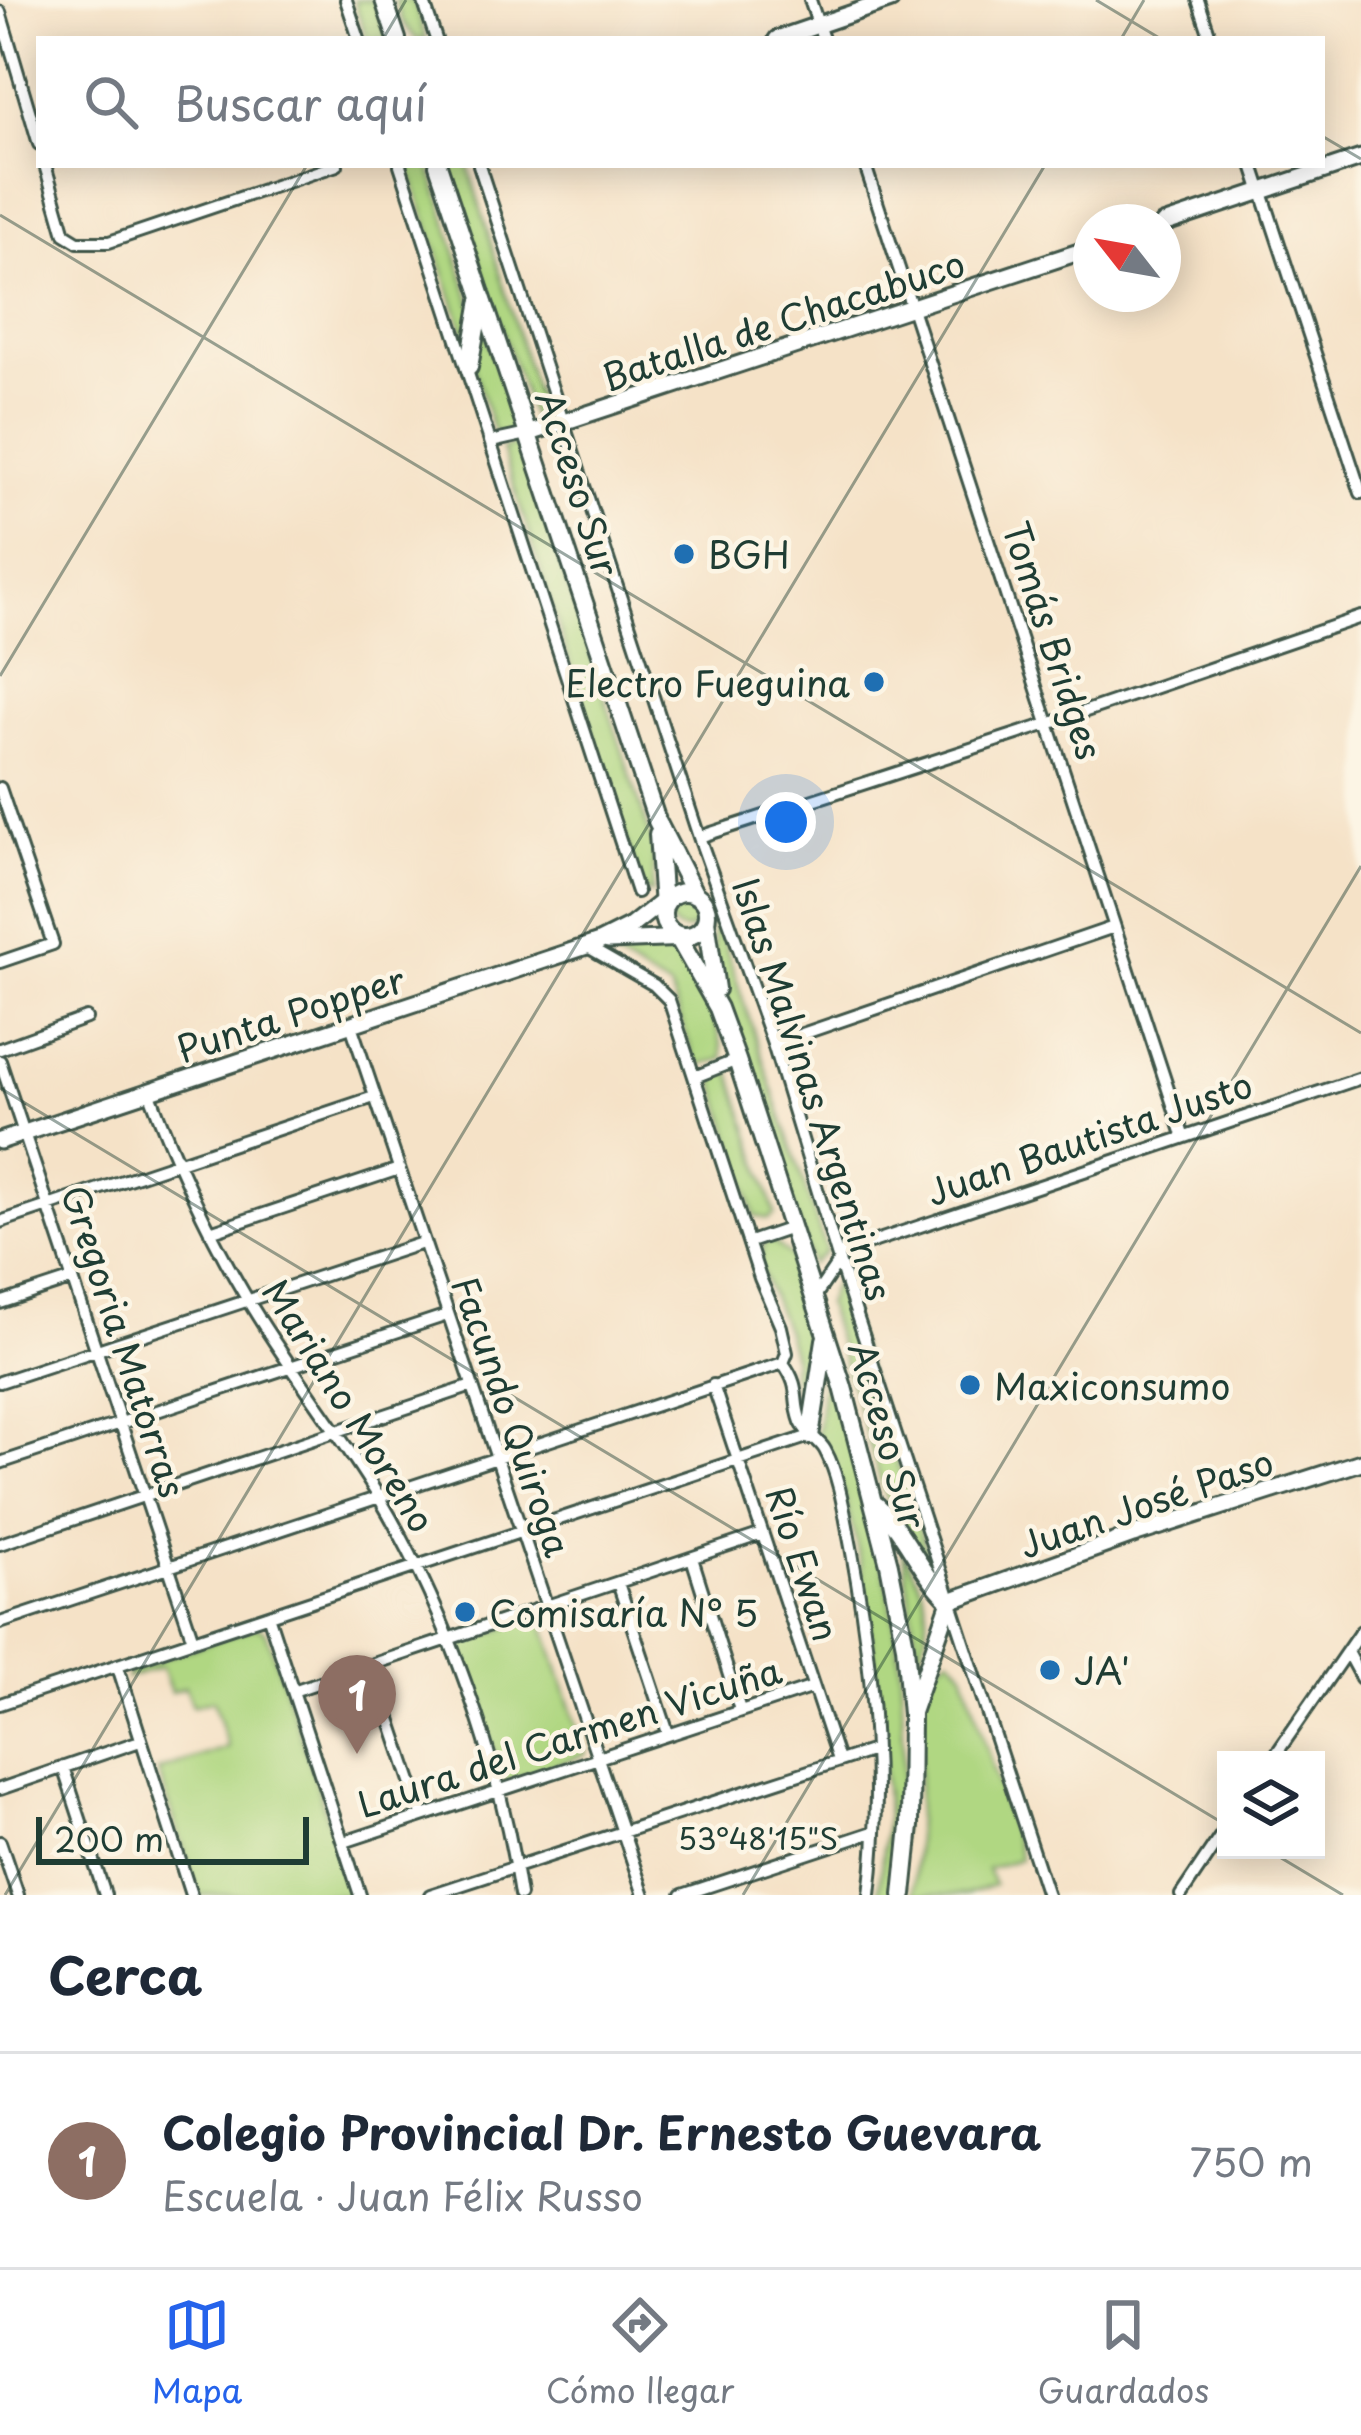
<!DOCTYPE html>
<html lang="es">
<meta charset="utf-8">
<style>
:root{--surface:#fff;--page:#f6f6f7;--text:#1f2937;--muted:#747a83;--line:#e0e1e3;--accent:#2563eb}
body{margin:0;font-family:"Playpen Sans",sans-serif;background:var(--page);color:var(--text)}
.controls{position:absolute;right:36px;bottom:36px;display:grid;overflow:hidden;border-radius:0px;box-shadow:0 6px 30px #0003}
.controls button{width:108px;height:108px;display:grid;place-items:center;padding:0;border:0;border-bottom:3px solid var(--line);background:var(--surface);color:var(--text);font:60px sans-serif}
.compass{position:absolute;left:1073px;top:204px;width:108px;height:108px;border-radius:50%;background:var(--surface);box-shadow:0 6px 30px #0003;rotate:301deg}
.scale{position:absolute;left:36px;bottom:30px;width:273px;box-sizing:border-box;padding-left:12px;border:6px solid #1f3d34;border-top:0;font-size:33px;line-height:42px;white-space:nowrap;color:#1f3d34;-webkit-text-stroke:9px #fcf5e5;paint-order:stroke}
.you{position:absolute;left:786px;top:822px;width:42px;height:42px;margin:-30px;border:9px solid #fff;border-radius:50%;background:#1a73e8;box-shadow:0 0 0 18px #1a73e833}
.badge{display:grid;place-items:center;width:78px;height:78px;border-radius:50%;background:var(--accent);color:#fff;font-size:39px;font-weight:700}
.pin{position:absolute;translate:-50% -99px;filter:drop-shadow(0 3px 6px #0008)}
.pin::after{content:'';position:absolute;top:63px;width:42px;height:36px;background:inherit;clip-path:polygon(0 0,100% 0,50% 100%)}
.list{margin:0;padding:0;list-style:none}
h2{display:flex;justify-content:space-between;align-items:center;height:156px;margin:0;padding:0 48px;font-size:51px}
h2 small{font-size:39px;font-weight:400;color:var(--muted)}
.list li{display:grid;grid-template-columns:78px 1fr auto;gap:36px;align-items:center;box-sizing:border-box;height:216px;padding:0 48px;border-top:3px solid var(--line)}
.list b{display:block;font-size:45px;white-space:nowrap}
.list p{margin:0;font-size:39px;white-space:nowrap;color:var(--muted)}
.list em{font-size:39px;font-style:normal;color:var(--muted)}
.icon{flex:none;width:66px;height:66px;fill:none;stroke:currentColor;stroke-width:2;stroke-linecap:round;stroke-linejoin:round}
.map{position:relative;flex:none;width:1361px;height:1895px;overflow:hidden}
.search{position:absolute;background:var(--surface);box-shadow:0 6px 30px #0003;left:36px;right:36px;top:36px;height:132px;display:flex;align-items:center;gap:30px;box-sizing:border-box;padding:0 42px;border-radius:0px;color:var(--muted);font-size:45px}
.sheet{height:372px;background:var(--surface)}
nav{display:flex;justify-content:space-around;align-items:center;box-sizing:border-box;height:168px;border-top:3px solid var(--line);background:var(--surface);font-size:33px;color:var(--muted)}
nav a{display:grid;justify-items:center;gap:6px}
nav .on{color:var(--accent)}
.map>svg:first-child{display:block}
</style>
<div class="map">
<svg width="1361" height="1895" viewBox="0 0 1361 1895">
<rect width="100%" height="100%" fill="#fcf5e5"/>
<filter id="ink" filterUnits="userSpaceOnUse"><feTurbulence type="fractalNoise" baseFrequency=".00833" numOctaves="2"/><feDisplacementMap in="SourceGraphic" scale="24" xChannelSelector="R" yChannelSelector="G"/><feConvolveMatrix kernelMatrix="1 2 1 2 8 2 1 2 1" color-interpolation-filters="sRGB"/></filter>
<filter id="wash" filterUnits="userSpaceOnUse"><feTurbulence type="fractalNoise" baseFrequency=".004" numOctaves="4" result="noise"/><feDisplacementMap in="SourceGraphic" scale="48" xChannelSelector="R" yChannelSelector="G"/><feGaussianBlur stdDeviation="2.7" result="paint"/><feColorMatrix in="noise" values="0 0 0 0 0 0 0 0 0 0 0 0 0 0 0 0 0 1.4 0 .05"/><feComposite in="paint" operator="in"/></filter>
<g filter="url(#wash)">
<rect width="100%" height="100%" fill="#f5e2c7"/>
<!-- green -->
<path fill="#b0d782" stroke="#688a5b" stroke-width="3" d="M354 0H374L387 39H367Z
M395 0H413L426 39H416L402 21Z
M408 165H429C446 214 458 264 475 313L465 335Z
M447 165H468L537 399 545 400 548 412 545 417 532 418Z
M482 324 515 423 511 433 500 436 493 430 473 365Z
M517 443 522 447 654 847 652 893 643 890 638 877 502 449Z
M668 914a16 16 0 1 1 32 0a16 16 0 1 1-32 0Z
M711 903 826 1251 811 1264 715 966Z
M613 945C630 947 654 944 671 950 698 959 722 1034 723 1059L697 1065 670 989 599 948Z
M730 1070 775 1214 768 1219 755 1216 713 1076Z
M773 1241 791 1257 819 1348 807 1424 791 1370 793 1357 786 1332 759 1264 765 1242Z
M834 1282 843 1298 937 1583 890 1511 826 1304Z
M825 1362C856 1448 880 1538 895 1628 908 1705 903 1818 894 1895H878L887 1815 879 1695 861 1563 844 1493 817 1434Z
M902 1549C925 1593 936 1608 919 1658Z
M541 1616 586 1754 505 1782 457 1645Z
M256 1627 266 1632 353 1895H199L158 1771 228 1747 213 1700 192 1706 185 1687 171 1692 162 1667 127 1678V1675L132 1668 157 1663V1660Z
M950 1656 963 1670 1020 1859 987 1869 994 1885 966 1895H913L923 1696 936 1665Z"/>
</g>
<g filter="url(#ink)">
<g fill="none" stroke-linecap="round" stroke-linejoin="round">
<defs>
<path id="street" d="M346 0 359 39
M423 0 436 39
M810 0 823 39
M1198 0 1211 39
M0 12 39 144
M45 165 65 234 78 242H109L337 165
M400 165 637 892
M479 165 699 837 773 1044 839 1261 1047 1895
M865 165 1183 1135
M1253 165 1361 493
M491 442 527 434
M0 788 53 944 0 962
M699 837 1051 723 1361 617
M586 946 654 985 669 1000 760 1278 781 1327 787 1353 783 1363C802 1389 792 1398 801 1422 806 1434 819 1439 825 1450 840 1477 845 1517 851 1547 872 1660 884 1781 870 1895
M351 1025 644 1895
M773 1044 1114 927
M0 1049 86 1018
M0 1061 193 1640
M697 1076 737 1060
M149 1091C176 1163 207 1231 246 1297 286 1365 336 1427 377 1494 447 1610 500 1761 520 1895
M0 1222 374 1097
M210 1232 399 1169
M750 1242 791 1228
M837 1254 1361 1078
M814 1298 839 1261
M0 1303 73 1279
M0 1382 422 1243
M713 1385 838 1760
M0 1463 447 1315
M0 1544 472 1386
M692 1558 740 1710
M618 1583 668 1733
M269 1618 360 1895
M0 1623 783 1363
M1347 1652 1361 1678
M372 1665 422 1814
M118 1667 191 1895
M293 1691 762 1534
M0 1704 810 1436
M1272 1760 1361 1631
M63 1767 105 1895
M0 1789 140 1741
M0 1842 18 1895
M344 1842 813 1687
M430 1895 873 1750
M682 1895 873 1832
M1181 1895 1226 1828"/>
<path id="secondary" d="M777 39 891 0
M1163 224 1361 158
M527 434 1091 248
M608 941 689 938
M0 1141 599 942 631 926 669 896
M877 1505C907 1534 919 1572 950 1601
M950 1601 1133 1535 1361 1462
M912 1711 950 1601"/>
<path id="primary" d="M384 0 397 39
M438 165 657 821 695 895
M469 367 481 300
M658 834 663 907
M663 914a22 22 0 1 1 44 0a22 22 0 1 1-44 0Z
M706 920 716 989
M677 936 718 1008 737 1060 843 1387 889 1564 905 1645 911 1714 910 1826 903 1895
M810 1436 825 1340"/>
</defs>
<!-- street casing -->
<use href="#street" stroke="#3f564a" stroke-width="16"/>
<!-- secondary casing -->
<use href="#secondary" stroke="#3f564a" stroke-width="21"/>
<!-- primary casing -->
<use href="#primary" stroke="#3f564a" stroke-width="22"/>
<!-- street -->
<use href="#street" stroke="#fff" stroke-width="10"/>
<!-- secondary -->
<use href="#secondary" stroke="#fff" stroke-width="15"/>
<!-- primary -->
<use href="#primary" stroke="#fff" stroke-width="16"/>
</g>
</g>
<!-- ticks -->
<path fill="none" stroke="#1f3d34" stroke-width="3" stroke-opacity="0.45" d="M1096 0 1161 39M383 39 406 0M1121 39 1144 0M1322 136 1361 159M0 215 1361 1033M0 676 307 165M0 1088 1226 1825M1268 1850 1343 1895M5 1895 1045 165M743 1895 1361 866"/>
<!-- markers -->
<g fill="#1f6fb2" stroke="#fcf5e5" stroke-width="4.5">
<circle cx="684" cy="554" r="12"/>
<circle cx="874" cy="682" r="12"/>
<circle cx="970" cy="1385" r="12"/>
<circle cx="465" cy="1612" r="12"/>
<circle cx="1050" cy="1670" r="12"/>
</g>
<g text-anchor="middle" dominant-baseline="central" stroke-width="9" stroke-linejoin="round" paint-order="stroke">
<!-- street labels -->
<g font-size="36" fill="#1f3d34" stroke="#fcf5e5">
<text transform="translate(783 319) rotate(-18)">Batalla de Chacabuco</text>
<text transform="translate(579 483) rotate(72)">Acceso Sur</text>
<text transform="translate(1054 640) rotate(72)">Tomás Bridges</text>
<text transform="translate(290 1013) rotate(-18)">Punta Popper</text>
<text transform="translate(814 1089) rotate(72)">Islas Malvinas Argentinas</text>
<text transform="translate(1089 1137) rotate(-19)">Juan Bautista Justo</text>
<text transform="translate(125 1341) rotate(72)">Gregoria Matorras</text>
<text transform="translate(350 1405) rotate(58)">Mariano Moreno</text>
<text transform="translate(513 1416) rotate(71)">Facundo Quiroga</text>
<text transform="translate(889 1435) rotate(74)">Acceso Sur</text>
<text transform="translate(1146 1502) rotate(-19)">Juan José Paso</text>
<text transform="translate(804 1563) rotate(72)">Río Ewan</text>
<text transform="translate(569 1736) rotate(-18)">Laura del Carmen Vicuña</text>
</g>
<!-- poi labels -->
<g font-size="36" fill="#1f3d34" stroke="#fcf5e5" text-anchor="start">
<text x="708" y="554">BGH</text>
<text x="850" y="682" text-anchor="end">Electro Fueguina</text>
<text x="994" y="1385">Maxiconsumo</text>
<text x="489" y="1612">Comisaría N° 5</text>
<text x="1074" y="1670">JA'</text>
</g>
</g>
<g font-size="30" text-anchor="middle" fill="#1f3d34" stroke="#fcf5e5" stroke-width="9" stroke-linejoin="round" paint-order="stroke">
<text x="758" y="1850">53°48'15"S</text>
</g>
</svg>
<div class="controls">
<button><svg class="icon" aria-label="layers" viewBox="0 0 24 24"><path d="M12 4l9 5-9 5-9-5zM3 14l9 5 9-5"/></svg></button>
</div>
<svg class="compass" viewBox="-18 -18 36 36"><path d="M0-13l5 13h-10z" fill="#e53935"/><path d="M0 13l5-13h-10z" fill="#747a83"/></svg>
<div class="scale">200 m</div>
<div class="you"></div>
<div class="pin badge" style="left:357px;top:1754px;background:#8d6e63">1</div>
<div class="search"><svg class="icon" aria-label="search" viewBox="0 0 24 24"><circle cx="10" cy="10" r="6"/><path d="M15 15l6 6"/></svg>Buscar aquí</div>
</div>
<section class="sheet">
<h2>Cerca<small></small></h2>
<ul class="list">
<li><span class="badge" style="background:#8d6e63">1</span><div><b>Colegio Provincial Dr. Ernesto Guevara</b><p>Escuela · Juan Félix Russo</p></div><em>750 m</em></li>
</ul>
</section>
<nav>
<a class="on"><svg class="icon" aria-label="map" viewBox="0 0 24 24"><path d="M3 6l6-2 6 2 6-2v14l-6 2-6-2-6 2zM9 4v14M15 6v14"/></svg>Mapa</a>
<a><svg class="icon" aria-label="directions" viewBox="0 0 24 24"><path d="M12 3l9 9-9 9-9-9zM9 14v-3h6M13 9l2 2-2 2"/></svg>Cómo llegar</a>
<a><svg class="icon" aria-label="saved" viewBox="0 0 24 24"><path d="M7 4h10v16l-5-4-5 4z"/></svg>Guardados</a>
</nav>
